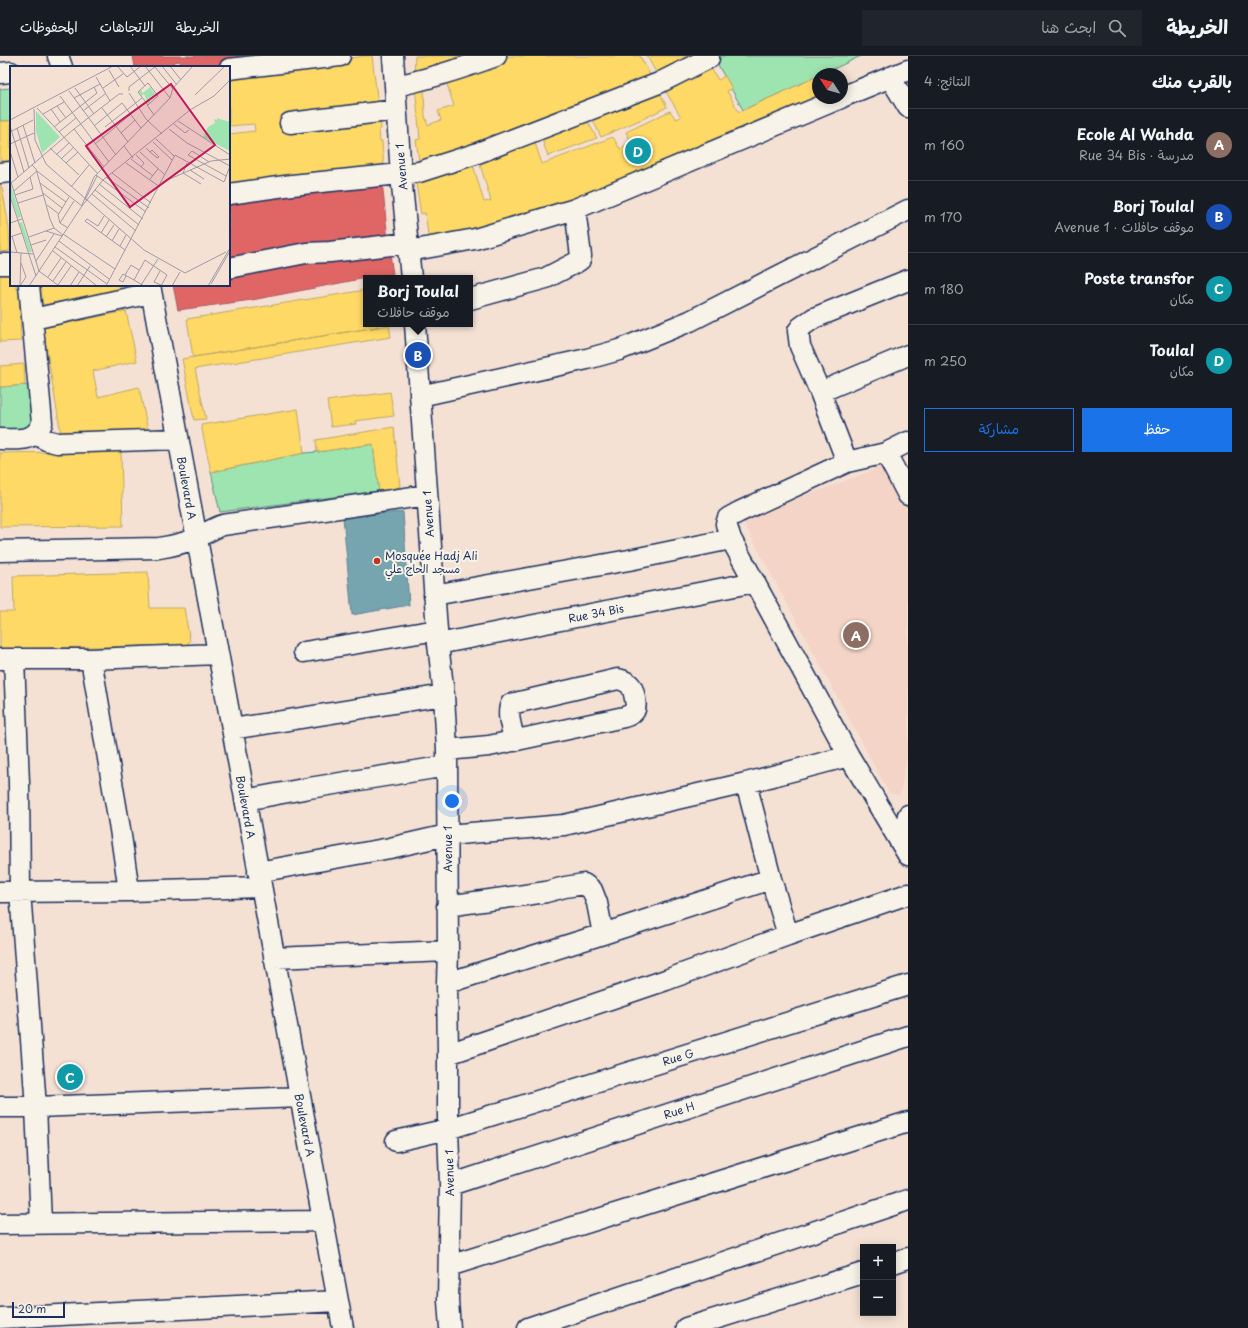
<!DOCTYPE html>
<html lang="ar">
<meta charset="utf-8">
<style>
:root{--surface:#171b24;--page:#20242c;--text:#f1f3f6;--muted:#9ea1a6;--line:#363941;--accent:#1a73e8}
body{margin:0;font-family:"Playpen Sans","Playpen Sans Arabic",sans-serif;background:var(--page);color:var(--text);direction:rtl}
.controls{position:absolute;right:12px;bottom:12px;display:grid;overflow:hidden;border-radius:0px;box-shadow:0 2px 10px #0003}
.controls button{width:36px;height:36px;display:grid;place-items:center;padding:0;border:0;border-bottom:1px solid var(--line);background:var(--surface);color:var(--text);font:20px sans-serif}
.compass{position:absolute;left:812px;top:12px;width:36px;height:36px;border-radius:50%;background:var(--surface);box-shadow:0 2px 10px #0003;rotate:306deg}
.scale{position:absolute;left:12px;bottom:10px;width:53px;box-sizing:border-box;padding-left:4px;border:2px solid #1b2f5e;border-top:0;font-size:11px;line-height:14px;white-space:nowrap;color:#1b2f5e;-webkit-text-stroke:3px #f7f3e8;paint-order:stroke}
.you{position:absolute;left:452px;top:745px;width:14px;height:14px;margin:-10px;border:3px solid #fff;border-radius:50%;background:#1a73e8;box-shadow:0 0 0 6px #1a73e833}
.badge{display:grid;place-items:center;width:26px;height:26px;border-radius:50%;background:var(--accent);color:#fff;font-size:13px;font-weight:700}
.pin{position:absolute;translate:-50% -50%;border:2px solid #fff;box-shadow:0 1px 4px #0006}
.popup{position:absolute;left:363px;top:219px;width:110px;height:52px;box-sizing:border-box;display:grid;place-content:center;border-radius:0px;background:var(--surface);filter:drop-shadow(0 1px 3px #0005);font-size:13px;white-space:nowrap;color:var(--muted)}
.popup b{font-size:15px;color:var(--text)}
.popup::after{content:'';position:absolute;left:50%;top:100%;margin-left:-8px;border:8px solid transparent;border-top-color:var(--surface)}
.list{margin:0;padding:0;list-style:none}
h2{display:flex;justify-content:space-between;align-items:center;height:52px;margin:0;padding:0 16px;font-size:17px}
h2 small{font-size:13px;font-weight:400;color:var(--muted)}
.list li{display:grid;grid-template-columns:26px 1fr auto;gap:12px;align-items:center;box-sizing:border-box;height:72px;padding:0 16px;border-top:1px solid var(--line)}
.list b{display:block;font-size:15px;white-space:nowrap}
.list p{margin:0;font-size:13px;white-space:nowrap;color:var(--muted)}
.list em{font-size:13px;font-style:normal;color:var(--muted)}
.actions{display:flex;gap:8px;padding:12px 16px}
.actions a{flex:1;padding:9px 0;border:1px solid var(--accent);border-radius:0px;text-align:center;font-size:14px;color:var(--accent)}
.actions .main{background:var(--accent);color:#fff}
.icon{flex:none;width:22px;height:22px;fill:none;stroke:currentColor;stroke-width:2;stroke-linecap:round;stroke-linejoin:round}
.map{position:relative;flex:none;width:908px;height:1272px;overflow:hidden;direction:ltr}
header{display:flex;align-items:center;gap:24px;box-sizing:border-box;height:56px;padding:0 20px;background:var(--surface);border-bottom:1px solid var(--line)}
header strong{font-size:19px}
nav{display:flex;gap:22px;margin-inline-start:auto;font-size:14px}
.search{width:280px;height:36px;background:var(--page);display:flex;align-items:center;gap:10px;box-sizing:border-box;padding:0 14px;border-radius:0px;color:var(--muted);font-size:15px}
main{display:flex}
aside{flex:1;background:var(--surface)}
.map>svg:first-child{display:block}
</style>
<header>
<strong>الخريطة</strong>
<div class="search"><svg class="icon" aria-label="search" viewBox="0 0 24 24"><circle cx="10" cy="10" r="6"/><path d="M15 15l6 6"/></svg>ابحث هنا</div>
<nav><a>الخريطة</a><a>الاتجاهات</a><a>المحفوظات</a></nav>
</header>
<main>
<aside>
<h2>بالقرب منك<small>النتائج: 4</small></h2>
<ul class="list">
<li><span class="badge" style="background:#8d6e63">A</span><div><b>Ecole Al Wahda</b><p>مدرسة · Rue 34 Bis</p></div><em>160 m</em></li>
<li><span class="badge" style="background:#1a4fb4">B</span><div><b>Borj Toulal</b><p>موقف حافلات · Avenue 1</p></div><em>170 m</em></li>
<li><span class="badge" style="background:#0f9aa8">C</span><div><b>Poste transfor</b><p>مكان</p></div><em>180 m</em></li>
<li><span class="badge" style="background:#0f9aa8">D</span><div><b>Toulal</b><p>مكان</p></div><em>250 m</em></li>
</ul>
<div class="actions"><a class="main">حفظ</a><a>مشاركة</a></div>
</aside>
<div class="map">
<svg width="908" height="1272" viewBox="0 0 908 1272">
<rect width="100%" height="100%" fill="#f5e1d4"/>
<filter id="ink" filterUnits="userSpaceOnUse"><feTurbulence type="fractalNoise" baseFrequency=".025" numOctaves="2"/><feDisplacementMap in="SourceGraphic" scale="8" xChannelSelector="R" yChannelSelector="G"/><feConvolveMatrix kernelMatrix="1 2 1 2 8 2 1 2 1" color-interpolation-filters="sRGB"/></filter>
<g filter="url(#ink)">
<!-- built -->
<path fill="#f4d4c6" d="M884 410 908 457V694L900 739 889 737 742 464Z"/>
<!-- green -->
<path fill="#9ee4b0" stroke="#5c8a87" d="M713 0H861L823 18H818V20L743 54Z
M11 32V65H0V33Z
M25 329 29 331 32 368 29 372 0 375V331Z
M373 388 379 435 220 456 211 416 304 397 317 396Z"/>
<!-- homes -->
<path fill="#ffd966" stroke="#bba664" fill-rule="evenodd" d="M366 0H372L381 73 379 74 380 85H382L384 115 229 133V78L255 75 254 68 229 70V18Z
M415 0H481L414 22Z
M507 0H640L653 24 420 112 416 84 420 83 415 30 464 16ZM447 28 454 50 438 55 441 64 428 69 425 60 424 35Z
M647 0H701L659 22Z
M708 7 718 24 725 20 732 33 727 35 739 56 818 20V42L600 138 429 186 425 157 421 158 415 121 471 102 484 146 491 145 478 102 536 78 539 85 535 87 542 108 613 81 620 93 631 86 626 76 670 55 676 63 681 61 662 29Z
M657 31 667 51 649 60 601 81 590 58Z
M584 59 597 82 548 100 540 78Z
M0 65H11V105H0Z
M0 129 2 131 9 172 10 195 0 196Z
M0 219H11V229H16V233H19L21 285 0 286Z
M40 229H121V232L118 234 43 249Z
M366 234V268H377L378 271 193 301 187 263Z
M126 255 137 305 93 315 98 341 139 331 148 375 61 378 43 272Z
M389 269 391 281 195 313 206 363 194 364 182 303Z
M24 308 25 329 0 331V310Z
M390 336 394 360 355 365 356 368 331 371 327 345Z
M298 353 304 397 211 416 201 369Z
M394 371 400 431 379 435 373 388 317 396 316 384Z
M121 395 123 470 0 471V397Z
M148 516 150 552H184L190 585 187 589 0 593V556H14L13 520Z
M78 1014V1028L63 1029V1015Z"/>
<!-- shops -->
<path fill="#e06666" stroke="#a55664" d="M133 0H287L214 10 213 8 187 11H181L180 5 174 6 175 11H135Z
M382 124 388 185 229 206V141Z
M389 191 393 218 366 222 252 244 178 254 173 229H229V215Z"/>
<!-- public -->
<path fill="#76a5af" stroke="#5b8297" d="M403 456 409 549 352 559 343 461Z"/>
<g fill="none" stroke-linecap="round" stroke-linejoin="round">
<defs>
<path id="minor" d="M58 0 62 11
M393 0 401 119 411 222
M229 13 340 0
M0 17 11 16
M890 21 908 51
M395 30C430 23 463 12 496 0
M842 41 908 14
M290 67 396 54
M0 117 11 116
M229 138 292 129 419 116 475 98 659 27 709 2
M409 195 475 183 575 153 841 42
M0 208H11
M229 212 306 197 330 196 408 187
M908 224 814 262 801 271 798 275 800 290 820 336 908 299
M150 229 343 1272
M470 243 546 222 577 206 580 204 581 200 575 153
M33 263 151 237
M415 268 438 588 444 639 447 694 448 895 447 927 448 998V1073L450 1129 448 1245 450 1272
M820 336 847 406
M420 340 587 303 619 294 690 265 908 154
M36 378 46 384 57 387 178 383
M0 383C17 383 35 387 42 367L29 229
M908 386 886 397 847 406 739 456 728 462 726 468 731 483 849 700 908 799
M886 397 908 439
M0 495 159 492C172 490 185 487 196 482 205 478 213 472 223 469L427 439
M434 539 629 504 731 483
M438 588 755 526
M304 596 437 574
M0 603H91L218 598
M14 603 19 727 20 835 36 1051 41 1167
M91 603 120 773 129 835
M232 673 444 639
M447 694 489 690 624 661C635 658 637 654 635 643 633 631 631 626 618 623L511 648C506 658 512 674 515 685
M746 727 771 823 788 879
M245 744 309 732 447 710
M902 788 908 759
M258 816 390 792 447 779 564 769 746 727 849 700
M0 836 129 835 261 831
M447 850 546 836 565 831 584 828 592 834 597 847 603 878
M274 902 448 895
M447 927 603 878 771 823
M448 998 666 924 788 879 908 838
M0 1051H36L300 1041
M396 1085 448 1073 908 929
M450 1129 908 980
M0 1168 323 1165
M893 1207 908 1202
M449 1210 908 1066
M0 1262 338 1245
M528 1272 908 1144
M686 1272 863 1217"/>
</defs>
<!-- minor casing -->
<use href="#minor" stroke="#1b2f5e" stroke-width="23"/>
<!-- minor -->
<use href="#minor" stroke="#f7f3e8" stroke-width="20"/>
</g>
</g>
<!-- markers -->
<circle fill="#c8321e" stroke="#f7f3e8" stroke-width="1.5" cx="377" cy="505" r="4"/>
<g text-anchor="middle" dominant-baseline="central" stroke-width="4" stroke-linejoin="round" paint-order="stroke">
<!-- street labels -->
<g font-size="11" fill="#1b2f5e" stroke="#f7f3e8">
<text transform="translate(401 111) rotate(-95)">Avenue 1</text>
<text transform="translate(187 432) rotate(80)">Boulevard A</text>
<text transform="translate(428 458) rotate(-94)">Avenue 1</text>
<text transform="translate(596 557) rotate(-11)">Rue 34 Bis</text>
<text transform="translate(246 751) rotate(80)">Boulevard A</text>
<text transform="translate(447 793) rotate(-90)">Avenue 1</text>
<text transform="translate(678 1001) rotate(-17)">Rue G</text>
<text transform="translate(679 1054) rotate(-18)">Rue H</text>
<text transform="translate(305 1069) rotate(79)">Boulevard A</text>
<text transform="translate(449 1117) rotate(-91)">Avenue 1</text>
</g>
<!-- poi labels -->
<g font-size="11" fill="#1b2f5e" stroke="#f7f3e8" text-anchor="start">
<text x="385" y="499">Mosquée Hadj Ali<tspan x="385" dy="13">مسجد الحاج علي</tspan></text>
</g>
</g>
<!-- overview -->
<g transform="translate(10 10)">
<rect width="220" height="220" fill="#f5e1d4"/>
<path d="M140 21 145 28 138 33 140 36 138 38 134 28 131 30 128 26 131 24 133 27ZM26 45 50 71 32 87 26 65ZM207 52 220 56V85L193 71 198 61 205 57 204 53 207 54ZM1 120 11 151H10L8 152 0 128ZM12 156 22 185 21 186H19L9 157Z" fill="#9ee4b0"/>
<path fill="none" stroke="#9e9aa5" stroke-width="1" d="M107 0 117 11 131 0M120 0 135 20M135 0 160 32M152 0 167 19M160 0 171 14M145 1 163 23M99 4 109 21M86 11 100 35M138 17 148 30 138 39 128 26ZM65 22 84 48M93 22 113 8M59 25 106 89M119 25V21L146 0M119 27 136 53 152 68M185 29 215 0M50 30 99 96M64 32 90 18M137 39 144 49M47 40 56 52M27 42 88 108M92 42 118 76M24 43 25 74 36 98 134 184 175 207 216 186M41 43 50 56M73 45 95 28M33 48 54 36M0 54 103 0M168 55 220 89M164 58 175 67 179 64M13 59 25 97M0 60 14 106M84 60 112 37 131 62M44 61 87 27 84 21M95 61 132 32M7 62 19 102M64 63 94 101M159 63 177 77 220 100M0 66 23 54M49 66 66 52M111 67 125 54M146 73 164 90M143 76 162 94M0 78 24 67M85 78 121 48M114 80 123 92M40 82 69 109M136 82 140 86 147 92 149 91 142 84 140 86M0 85 8 111M130 86 155 109M46 89 59 77M126 89 134 97 131 101M51 93 64 81M121 93 143 110M199 96 182 85 178 89 216 110M56 97 68 86M116 97 150 121M177 97 173 107 191 118M180 104 194 113M102 107 141 137M86 109 136 146M96 111 139 142M0 113 29 205 49 220M140 113 148 103M153 116 201 95 220 93M30 117 56 136M0 118 22 99M89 118 133 153M61 121 79 99M85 124 129 159M4 125 27 105 72 140M33 127 52 142M82 128 126 165M5 129 23 123 20 111M0 130 26 210M75 134 87 110M8 137 33 129M37 139 49 148M72 139 84 111 160 32 163 22 183 0M94 150 88 160 77 153 75 155 115 184M0 157 12 153M50 157 64 135M58 162 50 157 48 149 59 131M36 165 52 170M91 167 99 154M53 168 105 203M53 169 44 162 40 153 26 103 22 99 64 63 109 28H113M2 170 7 187M0 171 12 167M19 171 44 162M96 171 104 159M49 175 99 213M102 175 109 163M21 179 36 174M110 180 116 169M45 181 97 218M43 185 87 220M0 186 23 188M26 195 44 168M150 205 144 216 151 219M115 209 121 199 129 204M116 210 113 216 109 214 113 208 124 214 134 220M38 211 51 192M124 214 135 194 157 209 151 220M43 215 56 196M201 218 220 185M48 219 61 200M131 219 148 193M10 220 11 187M10 220 16 211 11 197M19 220 72 140 93 114 180 44 204 30 220 14M60 220 69 206M67 220 80 200M96 220 165 89 214 116 220 100M162 220 170 206M198 220 220 182"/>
<path fill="#c2185b" fill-opacity="0.15" stroke="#c2185b" stroke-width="2" d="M161 18 205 79 120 141 76 80Z"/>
<rect width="220" height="220" fill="none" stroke="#1b2f5e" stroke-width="2"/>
</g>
</svg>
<div class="controls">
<button>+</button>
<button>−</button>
</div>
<svg class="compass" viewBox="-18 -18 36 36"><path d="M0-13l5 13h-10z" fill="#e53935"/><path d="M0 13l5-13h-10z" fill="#9ea1a6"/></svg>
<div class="scale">20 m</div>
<div class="you"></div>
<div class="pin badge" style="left:856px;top:579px;background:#8d6e63">A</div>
<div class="pin badge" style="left:418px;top:299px;background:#1a4fb4">B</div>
<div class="popup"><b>Borj Toulal</b>موقف حافلات</div>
<div class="pin badge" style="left:70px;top:1021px;background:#0f9aa8">C</div>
<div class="pin badge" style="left:638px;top:95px;background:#0f9aa8">D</div>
</div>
</main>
